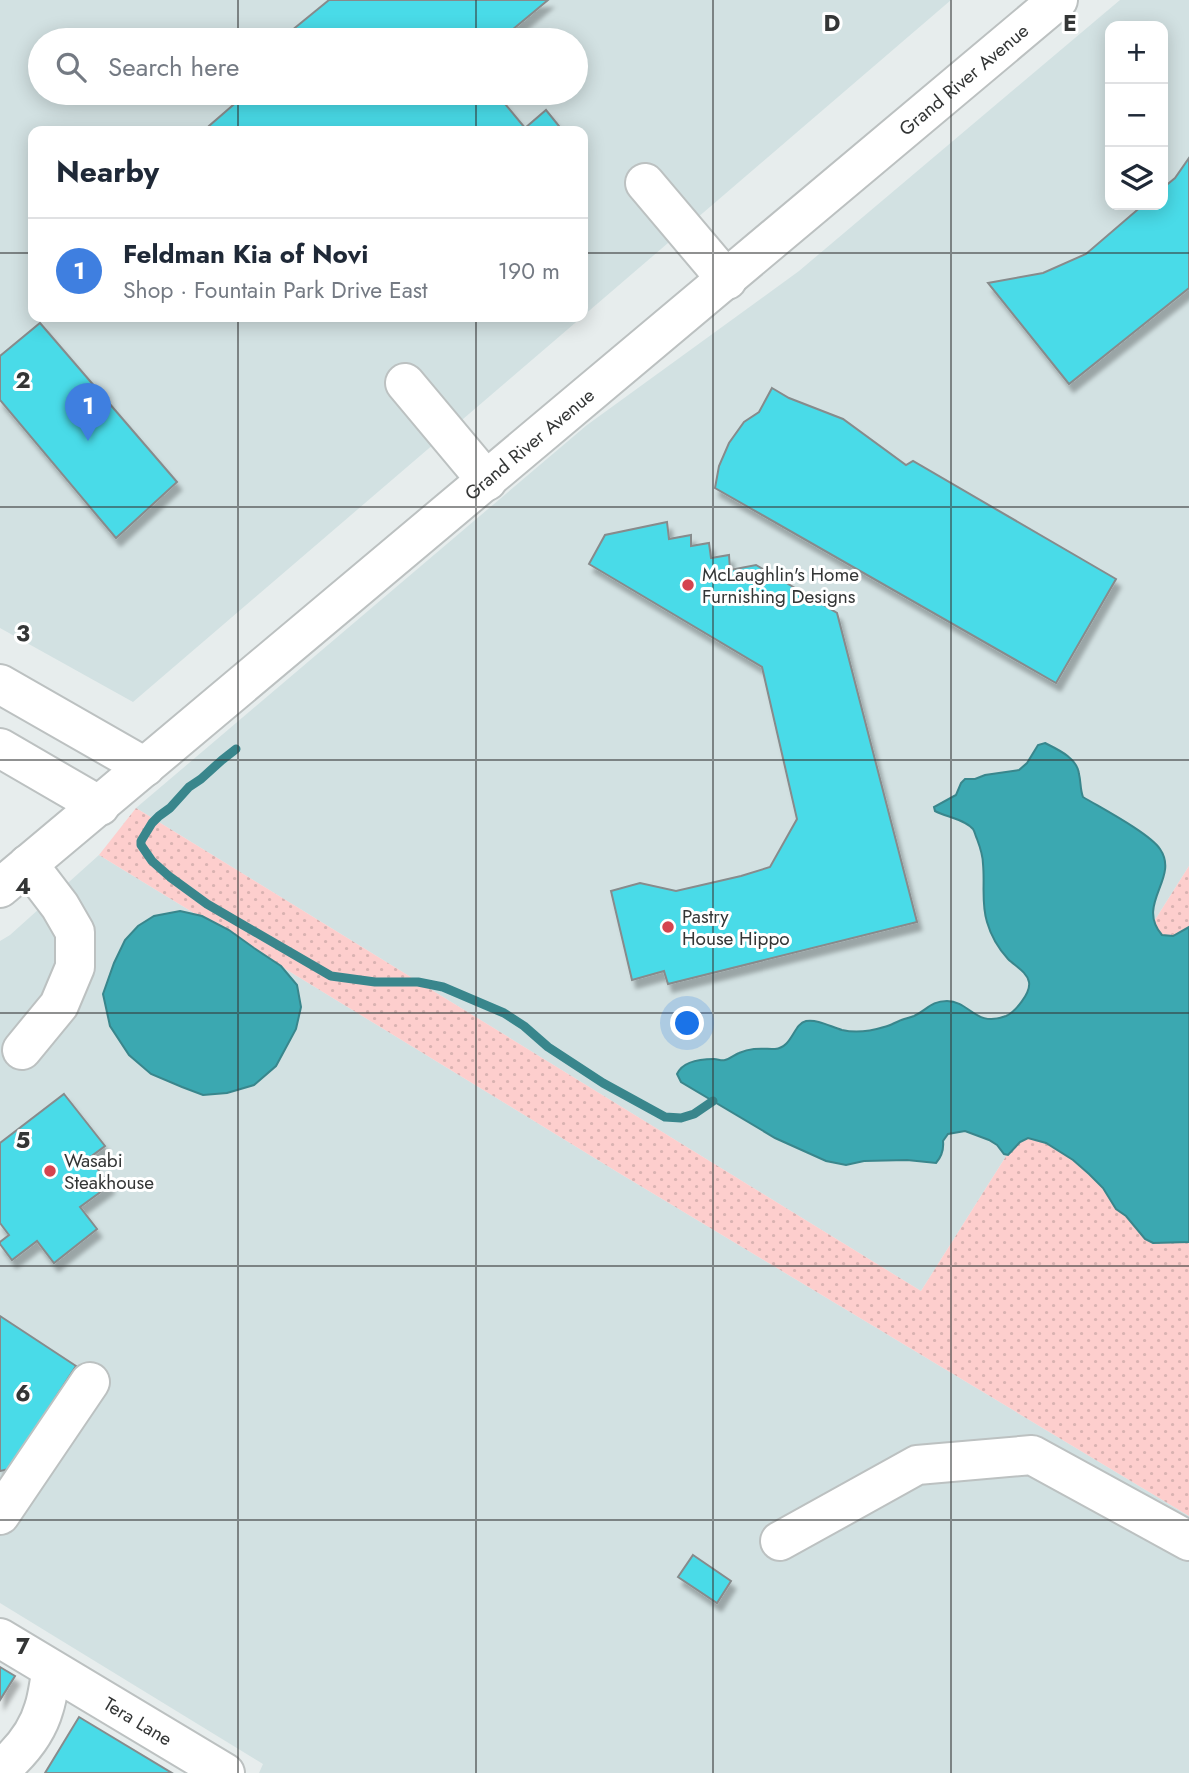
<!DOCTYPE html>
<meta charset="utf-8">
<style>
:root{--surface:#fff;--page:#f2f2f3;--text:#1f2937;--muted:#747a83;--line:#e0e1e3;--accent:#111827}
body{margin:0;font-family:Jost,sans-serif;background:var(--page);color:var(--text)}
.controls{position:absolute;right:21px;top:21px;display:grid;overflow:hidden;border-radius:14px;box-shadow:0 4px 18px #0003}
.controls button{width:63px;height:63px;display:grid;place-items:center;padding:0;border:0;border-bottom:2px solid var(--line);background:var(--surface);color:var(--text);font:35px sans-serif}
.you{position:absolute;left:688px;top:1024px;width:24px;height:24px;margin:-18px;border:5px solid #fff;border-radius:50%;background:#1a73e8;box-shadow:0 0 0 10px #1a73e833}
.badge{display:grid;place-items:center;width:46px;height:46px;border-radius:50%;background:var(--accent);color:#fff;font-size:23px;font-weight:700}
.pin{position:absolute;translate:-50% -58px;filter:drop-shadow(0 2px 4px #0008)}
.pin::after{content:'';position:absolute;top:37px;width:24px;height:21px;background:inherit;clip-path:polygon(0 0,100% 0,50% 100%)}
.list{margin:0;padding:0;list-style:none}
h2{display:flex;justify-content:space-between;align-items:center;height:91px;margin:0;padding:0 28px;font-size:30px}
h2 small{font-size:23px;font-weight:400;color:var(--muted)}
.list li{display:grid;grid-template-columns:46px 1fr auto;gap:21px;align-items:center;box-sizing:border-box;height:105px;padding:0 28px;border-top:2px solid var(--line)}
.list b{display:block;font-size:26px;white-space:nowrap}
.list p{margin:0;font-size:23px;white-space:nowrap;color:var(--muted)}
.list em{font-size:23px;font-style:normal;color:var(--muted)}
.icon{flex:none;width:38px;height:38px;fill:none;stroke:currentColor;stroke-width:2;stroke-linecap:round;stroke-linejoin:round}
.map{position:relative;flex:none;width:1189px;height:1773px;overflow:hidden}
.search{position:absolute;background:var(--surface);box-shadow:0 4px 18px #0003;left:28px;top:28px;width:560px;height:77px;display:flex;align-items:center;gap:18px;box-sizing:border-box;padding:0 24px;border-radius:38px;color:var(--muted);font-size:26px}
.panel{position:absolute;background:var(--surface);box-shadow:0 4px 18px #0003;left:28px;top:126px;width:560px;height:196px;border-radius:14px}
.map>svg:first-child{display:block}
</style>
<div class="map">
<svg width="1189" height="1773" viewBox="0 0 1189 1773">
<defs>
<pattern id="park-dots" width="8" height="8" patternUnits="userSpaceOnUse" patternTransform="scale(1.75)"><rect width="8" height="8" fill="#fdcecd"/><path d="M2 2h.1M6 6h.1" fill="none" stroke="#d9b2b1" stroke-width="1.8" stroke-linecap="round"/></pattern>
<filter id="shadow"><feDropShadow dx="4.5" dy="8" stdDeviation="2" flood-color="#0004"/></filter>
</defs>
<rect width="100%" height="100%" fill="#e7eded"/>
<!-- built -->
<path fill="#d2e1e2" fill-rule="evenodd" d="M0 0H951L583 316V131H33V317H582L133 702 0 628ZM40 40H576V93H40Z
M1120 0H1189V866L921 1291 136 808 587 425 799 271ZM1110 26H1163V205H1110Z
M99 855 619 1173 1189 1516V1773H259L263 1764 0 1603V941L10 935Z"/>
<!-- park -->
<path fill="url(#park-dots)" d="M136 808 921 1291 1189 866V1516L619 1173 99 855Z"/>
<!-- water -->
<path fill="#3ba8b1" stroke="#39868c" stroke-width="2" d="M1045 743C1059 750 1077 758 1079 774 1081 782 1080 789 1083 797 1101 808 1149 833 1160 849 1180 878 1135 904 1162 935L1173 936 1189 927V1242L1153 1243 1145 1239 1126 1216 1116 1209 1103 1188 1089 1174 1073 1160 1046 1143 1028 1138 1020 1142 1008 1155 1004 1154 997 1145 989 1140 965 1131 948 1134 943 1141C944 1150 942 1156 936 1163L907 1160 864 1161 846 1165 826 1161 775 1138 681 1082 677 1074C683 1061 701 1059 714 1059 718 1059 721 1061 725 1060 730 1059 734 1055 739 1053 753 1047 762 1049 775 1049 793 1047 793 1024 806 1021 818 1019 831 1027 842 1030 855 1033 871 1031 884 1027 889 1026 894 1023 899 1021 903 1019 909 1018 914 1016 927 1010 931 1001 947 1001 970 1001 975 1028 1006 1016 1015 1012 1031 993 1029 982 1027 972 1015 966 1008 959 998 948 991 936 987 922 981 903 985 884 983 864 983 856 980 847 977 839 975 835 975 832 973 829 964 819 946 817 935 811L934 807 956 795 961 783 965 779H975L985 775 1019 770 1027 763 1038 745Z
M180 911 202 916 229 930 254 948 281 966 297 985 301 1007 296 1029 276 1066 254 1085 227 1093 203 1095 182 1087 151 1074 129 1055 110 1026 103 994 114 963 125 940 138 926 154 916Z"/>
<g fill="none" stroke-linecap="round" stroke-linejoin="round">
<!-- stream -->
<path stroke="#39868c" stroke-width="9" d="M236 749 222 760 201 779 189 787 170 808 159 816 152 823 141 841V845L152 861 170 877 207 904 331 976 375 982H418L443 987 504 1013 524 1026 548 1047 603 1083 665 1117 681 1118 694 1114 713 1101"/>
</g>
<!-- building -->
<path fill="#4adbe8" stroke="#878b8c" stroke-width="2" filter="url(#shadow)" d="M329 0H548L500 40H280Z
M247 93H265L270 98 276 93H496L525 128 546 110 563 131H213L209 126Z
M1189 158V288L1069 384 988 283 1043 273 1086 254 1143 205H1163V188L1175 178Z
M40 323 177 482 116 538 0 400V356Z
M772 388 789 398 843 419 906 465 913 461 1116 579 1056 683 715 488 719 466 729 443 744 422 759 412Z
M667 522 669 539 691 535V546L709 543 711 558 729 555 730 570 756 565 837 613 917 922 668 984 664 971 632 980 611 891 640 883 676 891 741 876 770 867 797 819 762 667 589 564 605 535Z
M64 1094 105 1146 89 1158 110 1185 80 1207 97 1229 54 1263 37 1241 12 1260 0 1244V1242L9 1235 0 1223V1143Z
M0 1316 76 1366 9 1469 0 1471Z
M693 1555 731 1581 717 1603 678 1577Z
M0 1667 15 1676 0 1700Z
M79 1717 172 1773H45Z"/>
<g fill="none" stroke-linecap="round" stroke-linejoin="round">
<defs>
<g id="minor">
<path d="M645 183 727 280"/>
<path d="M405 383 487 481"/>
<path d="M0 684 145 767"/>
<path d="M0 748 100 806"/>
<path d="M22 1050 59 1005 75 967V932L60 906 28 864"/>
<path d="M0 1515 90 1382"/>
<path d="M780 1541 917 1465 1032 1455 1189 1541"/>
<path id="s1" d="M0 1638 225 1773"/>
<path d="M0 1770C19 1754 37 1733 44 1708 48 1696 49 1682 52 1670"/>
</g>
<g id="major">
<path id="s2" d="M0 888 1058 0"/>
</g>
</defs>
<!-- minor casing -->
<use href="#minor" stroke="#bcc1c1" stroke-width="42"/>
<!-- major casing -->
<use href="#major" stroke="#bcc1c1" stroke-width="42"/>
<!-- minor -->
<use href="#minor" stroke="#fff" stroke-width="38"/>
<!-- major -->
<use href="#major" stroke="#fff" stroke-width="38"/>
</g>
<!-- grid -->
<path fill="none" stroke="#343636" stroke-width="2" stroke-opacity="0.55" d="M238 0V40M476 0V40M713 0V1773M951 0V1773M238 93V131M476 93V131M0 253H33M583 253H1189M238 317V1773M476 317V1773M0 507H1189M0 760H1189M0 1013H1189M0 1266H1189M0 1520H1189"/>
<!-- markers -->
<g fill="#d4444f" stroke="#fff" stroke-width="2.5">
<circle cx="688" cy="585" r="7"/>
<circle cx="668" cy="927" r="7"/>
<circle cx="50" cy="1171" r="7"/>
</g>
<g text-anchor="middle" dominant-baseline="central" stroke-width="6" stroke-linejoin="round" paint-order="stroke">
<!-- street labels -->
<g font-size="19" fill="#343636" stroke="#fff">
<text stroke="none"><textPath href="#s2" startOffset="1258">Grand River Avenue</textPath></text>
<text stroke="none"><textPath href="#s2" startOffset="691">Grand River Avenue</textPath></text>
<text stroke="none"><textPath href="#s1" startOffset="161">Tera Lane</textPath></text>
</g>
<!-- poi labels -->
<g font-size="19" fill="#343636" stroke="#fff" text-anchor="start">
<text x="702" y="574">McLaughlin's Home<tspan x="702" dy="22">Furnishing Designs</tspan></text>
<text x="682" y="916">Pastry<tspan x="682" dy="22">House Hippo</tspan></text>
<text x="64" y="1160">Wasabi<tspan x="64" dy="22">Steakhouse</tspan></text>
</g>
</g>
<g font-size="23" text-anchor="middle" font-weight="bold" fill="#343636" stroke="#fff" stroke-width="6" stroke-linejoin="round" paint-order="stroke">
<text x="832" y="31">D</text>
<text x="1070" y="31">E</text>
<text x="23" y="388">2</text>
<text x="23" y="641">3</text>
<text x="23" y="894">4</text>
<text x="23" y="1148">5</text>
<text x="23" y="1401">6</text>
<text x="23" y="1654">7</text>
</g>
</svg>
<div class="controls">
<button>+</button>
<button>−</button>
<button><svg class="icon" aria-label="layers" viewBox="0 0 24 24"><path d="M12 4l9 5-9 5-9-5zM3 14l9 5 9-5"/></svg></button>
</div>
<div class="you"></div>
<div class="pin badge" style="left:88px;top:441px;background:#3f7fe0">1</div>
<div class="search"><svg class="icon" aria-label="search" viewBox="0 0 24 24"><circle cx="10" cy="10" r="6"/><path d="M15 15l6 6"/></svg>Search here</div>
<section class="panel">
<h2>Nearby<small></small></h2>
<ul class="list">
<li><span class="badge" style="background:#3f7fe0">1</span><div><b>Feldman Kia of Novi</b><p>Shop · Fountain Park Drive East</p></div><em>190 m</em></li>
</ul>
</section>
</div>
